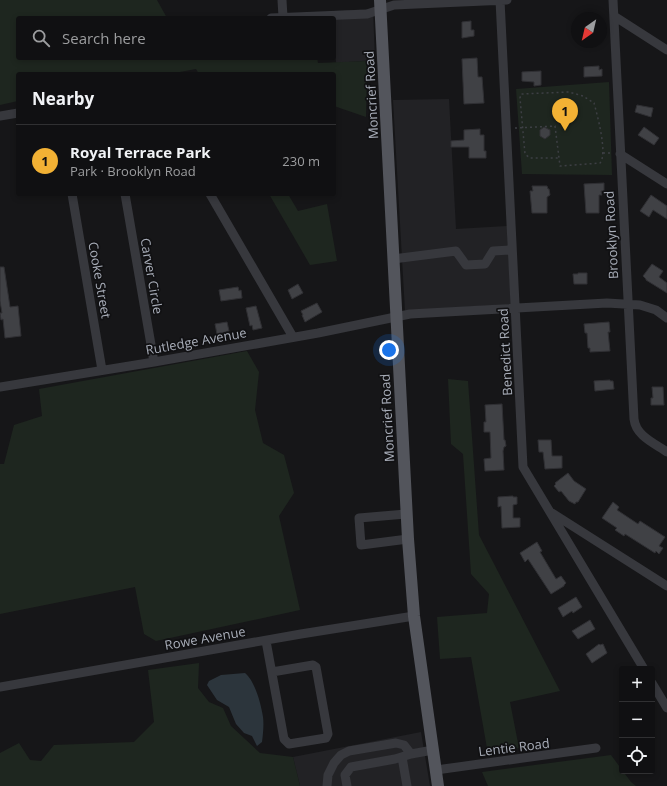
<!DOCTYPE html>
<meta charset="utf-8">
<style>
:root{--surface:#101012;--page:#19191b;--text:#f1f3f6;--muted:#9c9d9f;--line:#303032;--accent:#f2b134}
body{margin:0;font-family:"Open Sans",sans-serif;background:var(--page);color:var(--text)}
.controls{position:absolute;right:12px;bottom:12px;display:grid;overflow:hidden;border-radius:4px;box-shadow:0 2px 6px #0003}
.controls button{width:36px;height:36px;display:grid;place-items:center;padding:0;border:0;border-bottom:1px solid var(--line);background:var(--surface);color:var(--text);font:20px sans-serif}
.compass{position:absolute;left:571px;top:12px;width:36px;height:36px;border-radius:50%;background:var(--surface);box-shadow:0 2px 6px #0003;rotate:214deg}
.you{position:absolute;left:389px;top:350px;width:14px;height:14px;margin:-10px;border:3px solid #fff;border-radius:50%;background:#1a73e8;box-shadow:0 0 0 6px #1a73e833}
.badge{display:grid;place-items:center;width:26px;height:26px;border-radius:50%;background:var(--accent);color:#111;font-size:13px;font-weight:700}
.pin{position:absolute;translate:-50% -33px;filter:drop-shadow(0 1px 2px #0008)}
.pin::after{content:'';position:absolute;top:21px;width:14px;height:12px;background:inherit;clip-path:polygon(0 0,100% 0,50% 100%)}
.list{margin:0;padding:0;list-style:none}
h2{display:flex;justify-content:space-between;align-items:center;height:52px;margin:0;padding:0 16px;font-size:17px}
h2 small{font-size:13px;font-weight:400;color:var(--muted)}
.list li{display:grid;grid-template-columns:26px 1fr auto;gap:12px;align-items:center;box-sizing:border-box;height:72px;padding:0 16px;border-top:1px solid var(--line)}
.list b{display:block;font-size:15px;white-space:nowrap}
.list p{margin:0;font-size:13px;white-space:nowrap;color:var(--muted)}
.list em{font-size:13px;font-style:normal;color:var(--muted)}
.icon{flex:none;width:22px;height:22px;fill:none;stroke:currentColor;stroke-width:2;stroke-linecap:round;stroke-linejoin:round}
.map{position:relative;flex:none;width:667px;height:786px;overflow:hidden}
.search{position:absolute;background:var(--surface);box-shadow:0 2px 6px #0003;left:16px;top:16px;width:320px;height:44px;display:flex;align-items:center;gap:10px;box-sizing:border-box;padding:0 14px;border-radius:4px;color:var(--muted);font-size:15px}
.panel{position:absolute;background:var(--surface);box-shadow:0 2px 6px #0003;left:16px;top:72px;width:320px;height:124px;border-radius:4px}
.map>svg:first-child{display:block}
</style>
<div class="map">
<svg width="667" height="786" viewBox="0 0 667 786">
<rect width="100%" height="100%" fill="#161618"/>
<!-- built -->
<path fill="#222225" d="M373 9 375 60 336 63 333 11Z
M449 99 456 229 507 226 511 304 405 311 393 100Z
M421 732 430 786H300L293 757Z"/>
<!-- green -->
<path fill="#1e261f" d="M0 0H157L167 18H18V58H317L318 63 367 61 366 117 334 106V74H199L196 69 169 74H18V101L0 105Z
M609 82 612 175 522 174 516 89Z
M269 194H288L298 211 327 204 337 261 310 265Z
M247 351 259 372 255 410 263 443 284 455 294 493 279 516 300 610 156 641 144 634 135 587 0 614V464H4L14 425 42 416 39 389Z
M448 379 468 381 479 535 560 691 510 702 519 748 488 754 471 657 440 659 437 617 487 613 489 594 471 574 463 454 451 444Z
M199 663 198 688 209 702 223 708 231 726 260 753 293 757 300 786H0V753L19 743 30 760 41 761 54 745 134 742 154 722 148 670Z
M611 755 631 782 636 786H488L482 772Z"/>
<!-- water -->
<path fill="#2c353c" d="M245 673C255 681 261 704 263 717 264 725 263 734 262 742L257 746 252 736 244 733 236 724 229 707 217 700 207 685 209 681 221 675Z"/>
<!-- building -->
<path fill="#404145" stroke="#303034" d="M471 21V30H474V36L462 38V22Z
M477 58 478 77H482L484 103 464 104 462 59Z
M599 66V70L602 69V76L584 77V67Z
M541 71V85L534 86V82L522 81V72Z
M637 105 653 108 651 117 635 112Z
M544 127 550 130V135L545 139 540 136V130Z
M644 127 659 138 654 145 638 135Z
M480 129V135H484V151H486V158H469V147H451V141L464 140V130Z
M604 183V191H601L602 195H599V213H586L584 184Z
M532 186H547L548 189H549L550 195 547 197V213H532L530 191H533Z
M651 195 667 206V219L653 210 649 217 640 211Z
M652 264 663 271 659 277 667 283V293L646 280V279L643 276Z
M0 267H4L10 307 18 306 21 336 5 338 3 319 1 320 0 313H2L0 301Z
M578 273H587V284H574L573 274H578Z
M298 284 303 293 292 299 288 290Z
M238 287 239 291 241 290 242 298 221 301 219 290Z
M317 303 322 312 305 322 302 315H303L301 311Z
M256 306 262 328 253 330 252 325 250 326 246 308Z
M227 322 229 331 217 334 215 324Z
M609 322 610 332H608L610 351 590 352V348H588L587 333H585L584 324Z
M610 380V381H613L614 389 595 391 594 381Z
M652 387H663L664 405H651V398H653Z
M502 404 504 440H505L506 446 504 447 503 451 504 470 485 471 484 459 491 458 490 432H484V422H486L485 405Z
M538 440H551L552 456H562V468L545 469 543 452H539Z
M568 473 574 481 586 489 578 502H576L575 504 569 501 561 491 559 492 554 486 556 484 555 483Z
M513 496V497H517V504L513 505V518H520V527L502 528 501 506 498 507V497Z
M613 502 619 507 617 510 638 524 640 521 665 537 659 546 663 548 659 554 656 551 655 553 625 534 624 536 615 530 617 528 602 518Z
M537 542 542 551 540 552 556 579 561 576 566 583 564 585V586L551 594 528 559 525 562 520 553Z
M576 597 582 607 573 613 572 611 563 617 558 608Z
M590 620 595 629 578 639 572 631Z
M599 644 600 645 603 644 607 653 592 663 586 654Z"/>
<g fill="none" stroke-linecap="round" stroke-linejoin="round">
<!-- path -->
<path stroke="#3d3f44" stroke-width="1.5" stroke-dasharray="2 3" stroke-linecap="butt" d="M515 128 555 126 560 166 600 163C608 154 597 114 594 103L583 96 569 92 521 94 520 98 525 154 530 158H559
M603 153H611"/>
<!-- minor -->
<path stroke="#37383d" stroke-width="9" d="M282 0 283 17
M500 0 523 467 644 669
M613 0 634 419C636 436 654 443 667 452
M614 16 667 50
M271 18 367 14 394 5 507 0
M0 116 18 113
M620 154 667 184
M72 194 102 370
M125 194 154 362
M210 194 293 337
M393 259 456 251 466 265 485 264 493 251 512 250
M0 387 154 362 318 333 410 314 607 303 640 305 656 310 667 318
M552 513 667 586
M406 514 359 518 361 545 408 539
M266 641C272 674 278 706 284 739L289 744 326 738 328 734 316 667 313 665 272 672
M652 683 667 708
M0 687 301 634 414 616
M402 757 407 786
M436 770 596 748
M327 786 328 775 334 763 341 755 349 751 396 743 404 745 411 754
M347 786 345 775 351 767 395 759 411 754 433 750"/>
<!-- major -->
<path stroke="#53555c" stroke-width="12" d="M380 0 408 539 414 616 438 786"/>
</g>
<g text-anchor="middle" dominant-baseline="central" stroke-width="3.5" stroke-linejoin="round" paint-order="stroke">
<!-- street labels -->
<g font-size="13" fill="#a8adb8" stroke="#111113">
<text transform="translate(371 95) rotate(-93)">Moncrief Road</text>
<text transform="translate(611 235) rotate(-93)">Brooklyn Road</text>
<text transform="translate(152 276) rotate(80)">Carver Circle</text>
<text transform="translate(100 280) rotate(80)">Cooke Street</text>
<text transform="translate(196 341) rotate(-10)">Rutledge Avenue</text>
<text transform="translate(505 352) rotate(-93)">Benedict Road</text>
<text transform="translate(387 418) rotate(-93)">Moncrief Road</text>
<text transform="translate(205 638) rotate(-10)">Rowe Avenue</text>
<text transform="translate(514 747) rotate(-7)">Lentie Road</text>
</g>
</g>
</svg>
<div class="controls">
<button>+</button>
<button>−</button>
<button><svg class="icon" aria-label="locate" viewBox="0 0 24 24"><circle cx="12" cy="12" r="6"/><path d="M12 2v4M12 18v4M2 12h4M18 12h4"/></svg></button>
</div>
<svg class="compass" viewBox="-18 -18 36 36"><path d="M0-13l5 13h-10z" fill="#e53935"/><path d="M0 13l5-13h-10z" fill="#9c9d9f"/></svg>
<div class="you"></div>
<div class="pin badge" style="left:565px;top:131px">1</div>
<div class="search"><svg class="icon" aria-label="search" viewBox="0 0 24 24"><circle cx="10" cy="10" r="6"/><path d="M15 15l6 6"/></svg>Search here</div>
<section class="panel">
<h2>Nearby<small></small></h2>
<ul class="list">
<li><span class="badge">1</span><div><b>Royal Terrace Park</b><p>Park · Brooklyn Road</p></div><em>230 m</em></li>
</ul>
</section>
</div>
